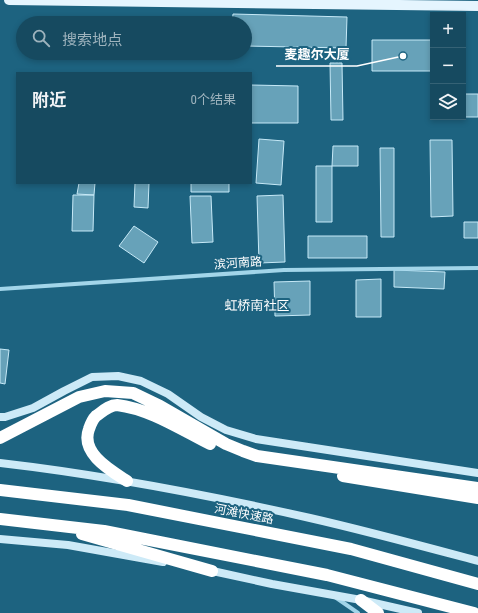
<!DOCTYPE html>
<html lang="zh">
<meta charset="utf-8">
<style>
:root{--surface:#164a60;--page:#235469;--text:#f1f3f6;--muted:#9eb3bd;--line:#356275}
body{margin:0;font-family:"Roboto Condensed","Noto Sans SC",sans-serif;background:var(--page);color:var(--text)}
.controls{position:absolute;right:12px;top:12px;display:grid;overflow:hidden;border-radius:0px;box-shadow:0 2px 6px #0003}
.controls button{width:36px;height:36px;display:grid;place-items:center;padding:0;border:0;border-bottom:1px solid var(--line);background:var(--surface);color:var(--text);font:20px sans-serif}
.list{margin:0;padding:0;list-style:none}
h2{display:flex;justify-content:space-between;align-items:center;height:52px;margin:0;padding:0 16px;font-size:17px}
h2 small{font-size:13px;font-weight:400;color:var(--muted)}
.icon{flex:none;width:22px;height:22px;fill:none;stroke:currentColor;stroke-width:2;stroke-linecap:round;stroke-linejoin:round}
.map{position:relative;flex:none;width:478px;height:613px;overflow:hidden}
.search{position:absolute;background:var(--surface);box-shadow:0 2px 6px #0003;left:16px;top:16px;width:236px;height:44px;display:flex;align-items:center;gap:10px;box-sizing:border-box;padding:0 14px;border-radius:22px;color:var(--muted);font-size:15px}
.panel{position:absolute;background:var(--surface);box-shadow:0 2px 6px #0003;left:16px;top:72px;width:236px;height:112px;border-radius:0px}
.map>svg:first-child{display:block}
</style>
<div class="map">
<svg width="478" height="613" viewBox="0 0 478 613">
<rect width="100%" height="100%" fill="#1d6380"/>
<!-- building -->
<path fill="#67a2b9" stroke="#c6e9f7" d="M233 14 347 17 346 48 245 46V23H232Z
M372 40H433V71H372Z
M330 63H342L343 120H331Z
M251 85 298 86V123H251Z
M463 94H478V117H463Z
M259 139 284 141 281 185 256 183Z
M430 140H452L453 216 431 217Z
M333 146H358V166H332Z
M380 148H394V237H381Z
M316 166H332V222H316Z
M79 183H95L94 195 77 194Z
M135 183H149L148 208 134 207Z
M191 183H229V192H191Z
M73 195H94L93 231H72Z
M283 195 285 262 259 263 257 196Z
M190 196H211L213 242 192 243Z
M464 222H478V238H464Z
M134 226 158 242 144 263 119 246Z
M308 236H367V258H308Z
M394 270 445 272 444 289 394 287Z
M381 279V317H356V280Z
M310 281V315L275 316 274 282Z
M0 349 9 350 5 384 0 383Z"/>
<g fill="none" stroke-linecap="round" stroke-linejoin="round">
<!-- street -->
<path stroke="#a2d5e9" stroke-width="4" d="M0 289 284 270 478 268
M335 597 358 613"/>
<!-- secondary -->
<path stroke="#cdeaf7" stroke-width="8" d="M0 417H5L33 408 64 391 92 377 118 376 141 381 168 394 201 417 226 430 256 439 478 473
M0 463C104 475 208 495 310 518 367 531 422 546 478 561
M0 539 68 545 163 562
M208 570 272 584 361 600 418 613"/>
<!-- primary -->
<path stroke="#e5f5fe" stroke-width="10" d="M9 0 478 6"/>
<!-- highway -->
<path stroke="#fff" stroke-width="12" d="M0 438 79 397 105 391 133 393 160 406 226 444 243 451 257 456 478 488
M343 476 478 498
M127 481C110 470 80 453 89 429 91 423 92 420 96 416 102 412 109 405 117 405 150 409 180 429 210 444
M0 490 128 505 351 549 478 584
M0 519 104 531 327 575 474 613
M82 534 212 571
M361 600 378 613"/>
</g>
<g text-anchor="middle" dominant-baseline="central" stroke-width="4" stroke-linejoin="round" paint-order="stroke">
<!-- street labels -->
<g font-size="12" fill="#fff" stroke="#1d6380">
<text transform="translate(238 263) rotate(-4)">滨河南路</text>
<text transform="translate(244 514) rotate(11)">河滩快速路</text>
</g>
<!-- neighbourhood labels -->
<g font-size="13" fill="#fff" stroke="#1d6380">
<text x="257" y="305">虹桥南社区</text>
</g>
</g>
<!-- callouts -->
<path fill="none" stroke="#fff" stroke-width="1.5" d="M403 56L357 66H276"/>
<circle fill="#fff" stroke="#1d6380" stroke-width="1.5" cx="403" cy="56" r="4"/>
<g font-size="13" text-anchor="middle" font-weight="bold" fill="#fff" stroke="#1d6380" stroke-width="4" stroke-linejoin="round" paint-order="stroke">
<text x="317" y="59">麦趣尔大厦</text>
</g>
</svg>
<div class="controls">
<button>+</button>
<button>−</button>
<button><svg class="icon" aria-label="layers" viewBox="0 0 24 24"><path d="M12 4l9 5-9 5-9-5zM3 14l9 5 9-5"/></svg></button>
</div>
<div class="search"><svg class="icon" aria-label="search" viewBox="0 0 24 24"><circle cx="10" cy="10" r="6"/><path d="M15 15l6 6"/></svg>搜索地点</div>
<section class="panel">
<h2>附近<small>0个结果</small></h2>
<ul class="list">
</ul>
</section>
</div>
